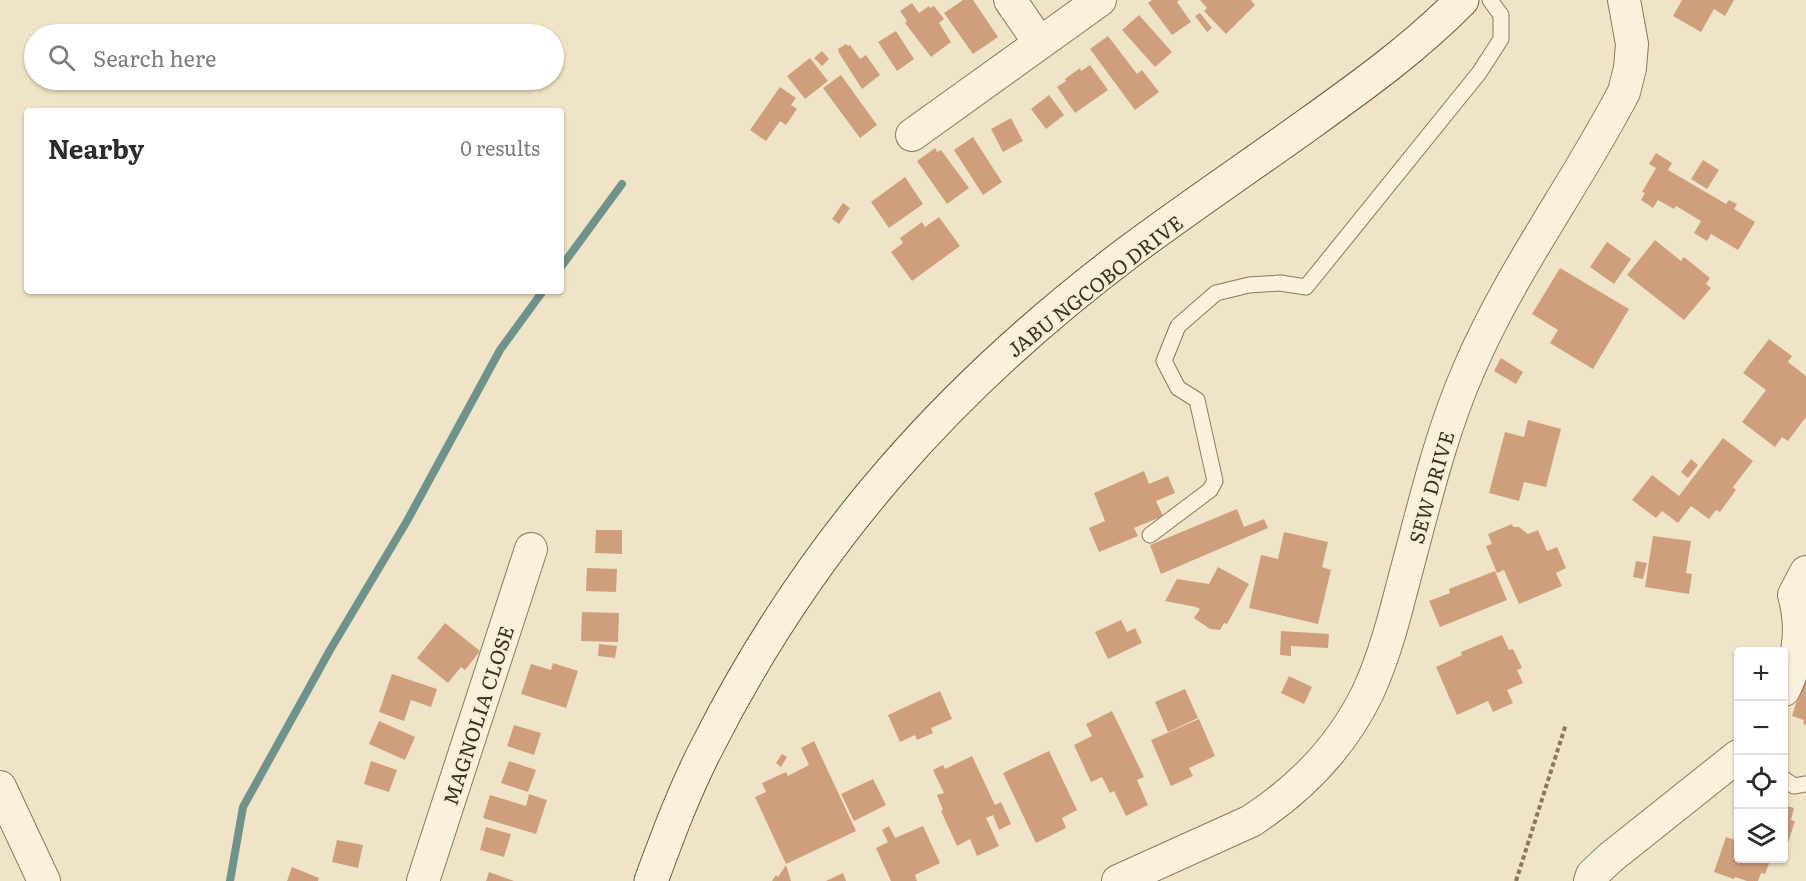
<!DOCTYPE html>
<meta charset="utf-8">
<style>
:root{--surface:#fff;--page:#f2f2f3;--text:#2b2b33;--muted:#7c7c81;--line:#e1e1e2}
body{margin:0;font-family:Literata,serif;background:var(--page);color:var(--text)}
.controls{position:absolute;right:18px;bottom:18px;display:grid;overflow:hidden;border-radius:6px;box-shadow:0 2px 4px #0004}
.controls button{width:54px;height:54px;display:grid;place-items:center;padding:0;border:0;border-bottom:2px solid var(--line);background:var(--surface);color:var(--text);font:30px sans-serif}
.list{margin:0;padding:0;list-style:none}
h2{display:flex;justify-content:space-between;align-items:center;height:78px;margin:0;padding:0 24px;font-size:26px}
h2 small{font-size:20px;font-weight:400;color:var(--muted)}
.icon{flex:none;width:33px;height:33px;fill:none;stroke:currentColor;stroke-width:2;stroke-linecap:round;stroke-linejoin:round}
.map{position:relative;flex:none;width:1806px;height:881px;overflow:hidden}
.search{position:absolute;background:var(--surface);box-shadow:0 2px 4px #0004;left:24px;top:24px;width:540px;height:66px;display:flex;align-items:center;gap:15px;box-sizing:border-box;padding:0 21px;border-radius:33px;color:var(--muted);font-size:22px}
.panel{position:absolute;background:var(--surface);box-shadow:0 2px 4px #0004;left:24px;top:108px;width:540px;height:186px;border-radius:6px}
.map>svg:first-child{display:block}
</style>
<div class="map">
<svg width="1806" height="881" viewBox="0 0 1806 881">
<rect width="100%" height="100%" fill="#f0e4c8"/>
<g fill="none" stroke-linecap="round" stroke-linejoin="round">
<!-- stream -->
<path stroke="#6f938a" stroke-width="8" d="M561 267 622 184
M230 881 243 807 330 650 407 521 500 350 543 291"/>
</g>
<!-- building -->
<path fill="#cf9f7d" d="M963 0H973L998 37 973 54 944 13Z
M1152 0H1179L1177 2 1191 22 1172 35 1148 3Z
M1200 0H1251L1255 5 1226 34 1204 11 1207 8Z
M1682 0H1734L1725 16 1714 9 1701 32 1673 16Z
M912 3 919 13 929 6 930 8 934 6 944 19 939 23 951 42 931 57 905 23 907 21 900 11Z
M1200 13 1212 28 1207 32 1195 16Z
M1139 15 1172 52 1155 67 1122 30Z
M896 31 914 59 897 71 878 42Z
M1108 36 1137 74 1142 70 1159 92 1135 110 1090 49Z
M846 44 848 46 850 45 860 59 866 55 880 75 862 89 839 53 838 49Z
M822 51 829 59 822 66 814 58Z
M810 58 828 81 805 99 787 76Z
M1090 65 1108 90 1075 113 1057 87 1066 81 1065 79 1080 68 1081 71Z
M841 75 877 125 860 138 823 88Z
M780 87 796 98 791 105 797 109 786 125 780 121 766 141 750 130Z
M1049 95 1064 115 1046 129 1031 109Z
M1011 118 1023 141 1003 152 991 129Z
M973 137 1002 182 983 195 954 150Z
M935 148 937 152 941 150 969 188 947 204 917 161Z
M1656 153 1672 163 1668 170 1726 204 1729 200 1737 204 1734 209 1755 222 1738 250 1711 234 1707 241 1694 233 1701 221 1676 206 1674 209 1658 200 1653 208 1641 200 1645 193 1642 192 1656 168 1649 164Z
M1703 160 1719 170 1707 189 1691 179Z
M905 177 923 204 889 228 871 202Z
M843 203 850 208 839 224 832 219Z
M939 217 960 246 912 281 891 252 903 243 900 238 922 222 925 227Z
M1655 240 1681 261 1684 257 1710 278 1706 284 1711 288 1684 320 1627 275Z
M1607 242 1631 259 1614 284 1590 267Z
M1560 268 1629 309 1593 369 1550 343 1558 330 1532 314Z
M1769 339 1792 356 1788 362 1806 376V417L1788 441 1782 437 1775 447 1742 422 1766 390 1743 373Z
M1501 358 1523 372 1516 384 1494 371Z
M1528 420 1561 429 1546 487 1524 482 1519 501 1489 493 1505 432 1524 437Z
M1723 438 1753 461 1733 487 1736 490 1720 512 1716 510 1709 519 1691 506 1678 523 1662 511 1656 518 1632 500 1652 475 1679 496Z
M1691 459 1698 465 1688 478 1681 472Z
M1144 471 1149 484 1168 476 1175 493 1156 501 1163 516 1134 528 1138 536 1099 552 1089 528 1105 521 1094 493Z
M1237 509 1244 527 1264 519 1268 528 1161 574 1150 545Z
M1512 524 1513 527H1519L1528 534 1538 530 1547 551 1557 547 1566 568 1556 573 1562 586 1519 604 1504 570 1497 573 1486 546 1492 544 1488 534Z
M596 530H622V554L595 553Z
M1284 532 1328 542 1322 567 1331 570 1318 624 1249 608 1261 555 1278 559Z
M1653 536 1691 541 1686 573 1692 574 1689 594 1645 587Z
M1636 561 1647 563 1643 579 1633 577Z
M1218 567 1249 584 1227 624 1224 623 1220 630 1210 629 1194 618 1200 609 1196 607 1165 601 1177 579 1209 584Z
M587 568 617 569 616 592 586 591Z
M1495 571 1507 600 1440 627 1429 601 1450 593 1449 589Z
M582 612 619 613 618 642 581 641Z
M1121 620 1127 632 1135 628 1142 643 1108 659 1095 632Z
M445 623 480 651 465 670 461 667 448 683 417 658Z
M1281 631 1329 634 1328 648 1291 646V656L1280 655Z
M1502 635 1509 650 1513 649 1522 668 1517 670 1523 683 1507 690 1513 703 1493 712 1488 701 1457 715 1436 667 1462 655 1461 652Z
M599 644 617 646 615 658 598 656Z
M553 663 578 671 566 708 521 694 531 664 551 670Z
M1806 670V725L1803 724 1804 720 1792 716Z
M392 674 437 689 431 707 411 700 404 721 379 712Z
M1289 676 1312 687 1304 704 1281 693Z
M1185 689 1198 718 1168 732 1155 702Z
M940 691 952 719 931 728 933 733 917 740 915 735 900 742 888 715Z
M1112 711 1144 777 1137 780 1148 805 1126 816 1114 791 1110 793 1102 777 1091 782 1074 745 1092 736 1086 724Z
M1199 719 1215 756 1189 768 1193 776 1171 786 1151 740Z
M379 721 415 737 405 760 369 744Z
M514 725 541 733 534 755 507 746Z
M814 741 856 831 786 864 755 797 766 792 762 783 786 772 788 776 809 765 801 748Z
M1049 751 1077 810 1062 818 1066 828 1036 843 1003 773Z
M782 754 787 757 781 767 776 763Z
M972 756 995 805 1001 802 1011 824 999 830 993 815 986 818 999 846 977 856 970 839 957 846 941 811 943 810 937 795 944 793 933 770 943 765 945 769Z
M371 761 397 770 389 792 364 784Z
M509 761 536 770 528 792 501 783Z
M873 779 886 805 854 821 841 794Z
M529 794 547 800 536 834 483 818 490 795 526 806Z
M1784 805 1794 808 1791 820 1795 821 1788 843 1784 841Z
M889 826 895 838 923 826 940 863 915 875 917 881H891L876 848 888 842 882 830Z
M486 827 511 834 504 857 480 850Z
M1726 837 1738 841V858H1771L1765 874 1761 873 1758 881H1747L1735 877 1734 879 1714 872Z
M337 840 363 845 358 868 332 862Z
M786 865 791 881H772L776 875 778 877Z
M292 867 319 878 318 881H287Z
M489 872 514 881H486Z
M843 873 846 881H826Z"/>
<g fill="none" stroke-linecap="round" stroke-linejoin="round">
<defs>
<path id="service" d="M1150 535 1210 490 1215 481 1197 400 1178 388 1164 361 1178 326 1216 293 1249 285 1280 283 1306 287 1479 73 1501 39V15L1490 0
M1784 779 1794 786 1806 784"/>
<path id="minor" d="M1010 0 1039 42
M912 135 1100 0
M1784 690C1799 660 1803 627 1794 595L1806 572
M0 787 44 881
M423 881 531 549
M1118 881 1251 821C1300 789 1342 746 1368 692 1385 655 1395 615 1405 576 1424 506 1440 435 1469 369 1511 271 1575 186 1624 92L1630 68 1632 44 1624 0
M1590 881 1592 875 1610 858 1738 756"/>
<path id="secondary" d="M651 881C668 835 685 789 708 745 810 543 949 387 1130 251 1189 207 1250 166 1310 123 1363 85 1416 47 1462 0"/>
</defs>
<!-- service casing -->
<use href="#service" stroke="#8d765c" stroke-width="17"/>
<!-- minor casing -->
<use href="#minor" stroke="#8d765c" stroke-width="34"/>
<!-- secondary casing -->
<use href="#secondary" stroke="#6f573f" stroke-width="35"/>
<!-- path -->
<path stroke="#8d765c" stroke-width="4" stroke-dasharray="4.5 3" stroke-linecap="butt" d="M1516 881 1566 724"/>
<!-- service -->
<use href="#service" stroke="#faf1dc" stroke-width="15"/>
<!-- minor -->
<use href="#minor" stroke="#faf1dc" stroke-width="32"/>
<!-- secondary -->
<use href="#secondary" stroke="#faf1dc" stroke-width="33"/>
</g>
<g text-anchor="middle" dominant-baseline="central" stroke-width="5" stroke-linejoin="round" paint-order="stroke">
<!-- street labels -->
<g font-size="20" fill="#3d2e20" stroke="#f7eed8">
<text transform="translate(1094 285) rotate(-38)">JABU NGCOBO DRIVE</text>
<text transform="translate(1430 487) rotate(-74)">SEW DRIVE</text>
<text transform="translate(477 715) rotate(-72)">MAGNOLIA CLOSE</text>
</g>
</g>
</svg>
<div class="controls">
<button>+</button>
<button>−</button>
<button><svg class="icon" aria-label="locate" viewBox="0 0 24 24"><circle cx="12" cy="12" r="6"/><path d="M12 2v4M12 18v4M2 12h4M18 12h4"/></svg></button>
<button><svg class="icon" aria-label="layers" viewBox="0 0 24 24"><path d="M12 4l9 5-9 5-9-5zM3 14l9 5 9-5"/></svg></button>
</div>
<div class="search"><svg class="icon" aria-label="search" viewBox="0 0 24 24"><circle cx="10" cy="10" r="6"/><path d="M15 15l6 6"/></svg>Search here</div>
<section class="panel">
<h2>Nearby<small>0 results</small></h2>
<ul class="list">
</ul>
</section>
</div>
